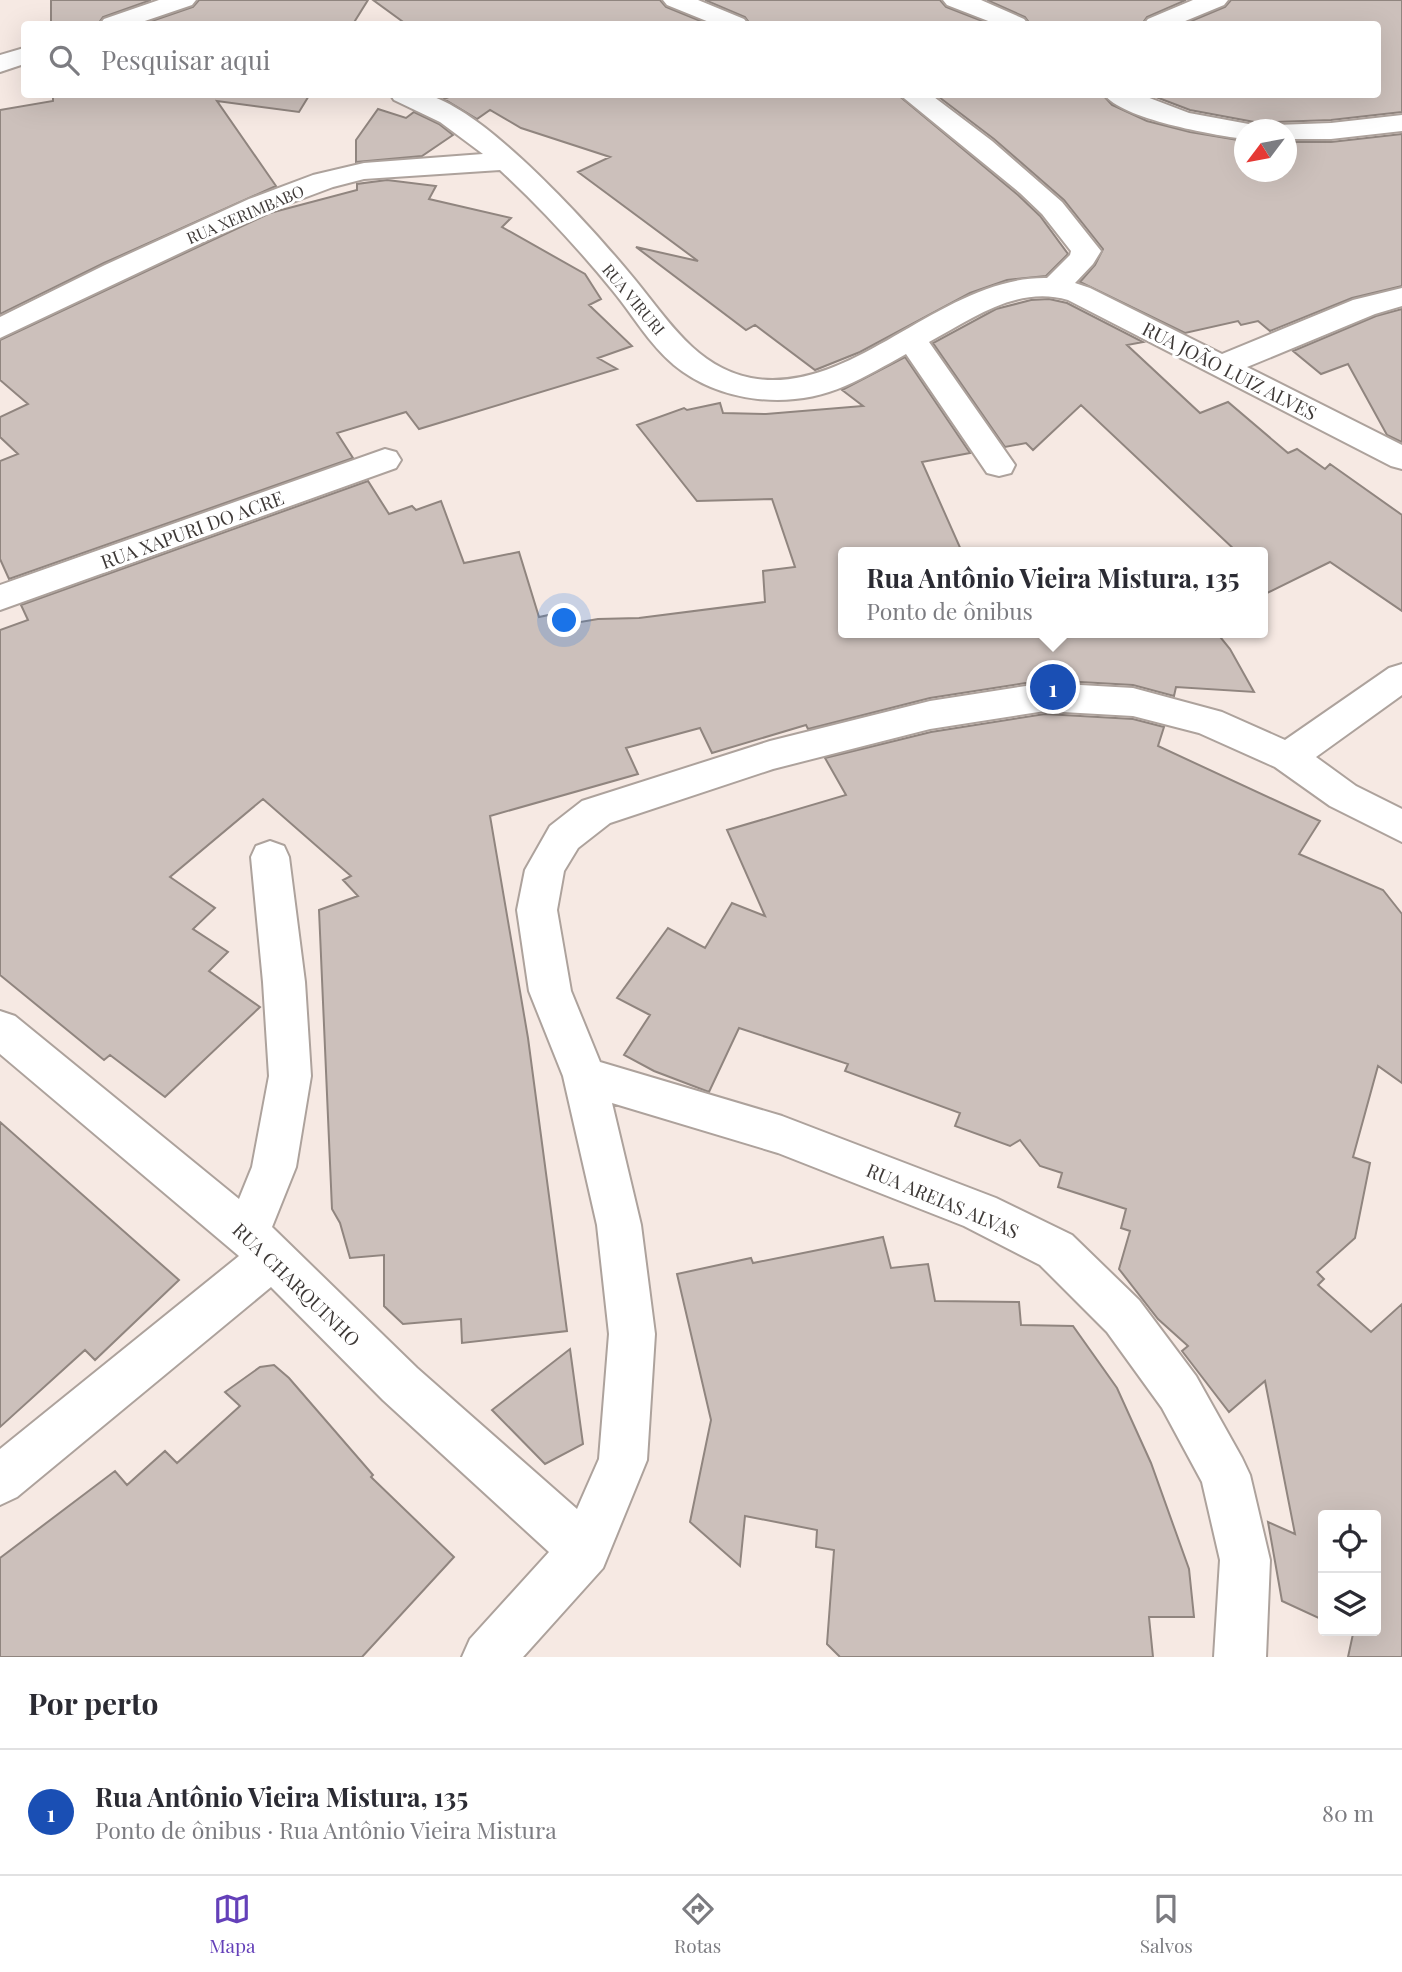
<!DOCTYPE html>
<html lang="pt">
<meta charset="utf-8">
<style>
:root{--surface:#fff;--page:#f2f2f3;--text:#2b2b33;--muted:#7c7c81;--line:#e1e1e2;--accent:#6440b9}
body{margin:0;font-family:"Playfair Display",serif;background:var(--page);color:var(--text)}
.controls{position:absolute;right:21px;bottom:21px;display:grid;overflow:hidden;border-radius:7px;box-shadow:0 7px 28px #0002}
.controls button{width:63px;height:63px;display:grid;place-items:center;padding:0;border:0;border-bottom:2px solid var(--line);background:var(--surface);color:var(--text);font:35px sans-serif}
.compass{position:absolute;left:1234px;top:119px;width:63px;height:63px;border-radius:50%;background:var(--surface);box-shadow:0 7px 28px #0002;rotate:238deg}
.you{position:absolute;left:565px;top:621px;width:24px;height:24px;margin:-18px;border:5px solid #fff;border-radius:50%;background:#1a73e8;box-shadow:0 0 0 10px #1a73e833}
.badge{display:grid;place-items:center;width:46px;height:46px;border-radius:50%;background:var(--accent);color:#fff;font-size:23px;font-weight:700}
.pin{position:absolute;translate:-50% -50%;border:4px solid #fff;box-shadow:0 2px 7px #0006}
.popup{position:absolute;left:838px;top:547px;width:430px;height:91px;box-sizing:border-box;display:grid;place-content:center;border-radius:7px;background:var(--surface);filter:drop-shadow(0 2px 5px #0005);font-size:23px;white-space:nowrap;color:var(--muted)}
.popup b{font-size:26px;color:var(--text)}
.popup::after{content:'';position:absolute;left:50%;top:100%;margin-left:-14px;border:14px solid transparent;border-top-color:var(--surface)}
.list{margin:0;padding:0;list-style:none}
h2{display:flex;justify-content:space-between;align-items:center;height:91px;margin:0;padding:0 28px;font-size:30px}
h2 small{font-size:23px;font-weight:400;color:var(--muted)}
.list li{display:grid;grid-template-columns:46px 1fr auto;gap:21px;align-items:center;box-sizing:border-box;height:126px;padding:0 28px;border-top:2px solid var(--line)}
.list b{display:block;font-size:26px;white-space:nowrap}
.list p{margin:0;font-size:23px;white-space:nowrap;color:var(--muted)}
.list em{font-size:23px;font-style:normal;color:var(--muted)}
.icon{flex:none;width:38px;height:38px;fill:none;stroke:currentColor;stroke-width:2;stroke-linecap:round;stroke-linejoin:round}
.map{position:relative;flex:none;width:1402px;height:1657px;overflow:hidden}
.search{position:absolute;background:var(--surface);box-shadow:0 7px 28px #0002;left:21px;right:21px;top:21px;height:77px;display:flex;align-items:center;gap:18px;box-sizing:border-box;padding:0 24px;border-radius:7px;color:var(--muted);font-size:26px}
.sheet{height:217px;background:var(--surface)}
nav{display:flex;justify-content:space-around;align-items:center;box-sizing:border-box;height:98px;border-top:2px solid var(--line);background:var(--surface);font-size:19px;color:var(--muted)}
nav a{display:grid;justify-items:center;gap:4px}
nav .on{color:var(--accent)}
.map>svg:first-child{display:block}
</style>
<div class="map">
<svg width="1402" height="1657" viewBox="0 0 1402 1657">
<rect width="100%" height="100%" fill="#f6e9e3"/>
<!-- building -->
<path fill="#ccc0bb" stroke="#90857f" stroke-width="2" d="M51 0H151L103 17 98 24H51Z
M199 0H368L353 24H143L193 7Z
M373 0H660L666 7 708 24H406Z
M705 0H940L946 7 990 24H750L745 17Z
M987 0H1186L1147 17 1142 24H1030L1025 17Z
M1231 0H1402V112L1331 120 1276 122 1271 130H1259L1254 122 1190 110 1148 94H1377V24H1184L1225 7Z
M53 94H310L299 112 217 101 276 186 104 263 0 314V110L53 101Z
M456 94H897L1018 195 1040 216 1068 254 1046 276 1007 280 970 293 860 352 815 370 755 325 746 330 636 247 698 261 578 172 610 157 521 128 490 110 477 119 444 99Z
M935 94H1102L1112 105 1147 121 1190 132 1244 141V172H1286V142H1331L1402 134V286L1352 298 1270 331 1258 321 1241 325 1238 321 1185 333 1080 282 1095 265 1103 249 1064 200 994 139Z
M378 109 406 118 414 112 439 124 453 135 422 156 356 162V140Z
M387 180 436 186 429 199 511 218 502 227 585 274 601 299 589 305 632 346 598 358 617 369 419 429 406 412 337 433 353 458 9 579 0 559V461L18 454 0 437V417L28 404 0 380V340L270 213 357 190V184Z
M1049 299 1067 303 1143 342 1127 345 1200 413 1228 402 1288 453 1297 449 1325 469 1330 464 1402 515V611L1330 562 1263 595V552H1237L1081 405 1033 450 1026 443 1005 447 933 343 996 309 1031 300Z
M1402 309V442L1387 435 1348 364 1321 374 1293 351 1376 316Z
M905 357 970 453 922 462 962 552H843V633H1217L1230 649 1254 692 1176 687 1174 696 1133 685 1045 680 930 698 808 729 806 725 712 753 700 728 626 748 638 774 490 816 528 1038 567 1331 462 1343 461 1319 403 1324 384 1306V1255L350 1258 340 1223 332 1209 319 910 358 896 343 880 351 876 263 799 170 877 215 908 193 929 228 952 209 971 260 1007 165 1097 110 1055 104 1060 0 975V630L28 620 21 605 368 481 389 514 412 506 416 510 441 501 464 563 519 552 539 617 563 612 569 624 598 619 639 618 765 602 763 571 795 567 772 499 697 501 637 425 684 408 687 410 720 403 723 413 766 414 863 406 842 390Z
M1045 714 1133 719 1164 727 1158 746 1320 821 1299 854 1383 890 1402 914V1083L1378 1066 1353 1157 1370 1163 1355 1238 1317 1272 1324 1279 1318 1285 1371 1332 1402 1304V1657H1348L1353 1634 1345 1631H1376V1515H1323V1620L1282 1601 1268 1522 1295 1534 1265 1381 1229 1412 1182 1351 1188 1346 1158 1319 1119 1269 1130 1231 1121 1228 1126 1209 1058 1187 1062 1173 1040 1166 1020 1140 1010 1146 955 1126 960 1113 845 1071 848 1064 739 1028 709 1092 654 1071 624 1055 650 1015 617 998 668 928 705 948 732 903 765 916 727 830 846 795 825 758 931 732Z
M0 1122 179 1280 95 1360 85 1350 0 1427Z
M883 1237 891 1268 928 1264 935 1301 1019 1302 1021 1325 1073 1326 1117 1388 1151 1463 1189 1569 1194 1617H1149L1153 1657H840L827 1644 834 1550 816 1547 817 1530 745 1516 740 1566 690 1522 711 1420 677 1274 751 1258 753 1263Z
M570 1349 583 1444 545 1464 492 1410Z
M274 1365 289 1378 373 1475 371 1477 454 1557 362 1657H0V1558L115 1471 127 1485 165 1451 177 1463 240 1406 225 1392 260 1367Z"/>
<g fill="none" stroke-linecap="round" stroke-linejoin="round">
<defs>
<path id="minor" d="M159 0H196L192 5 136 24H100L104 19Z
M663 0H698L744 19 748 24H714L667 5Z
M943 0H981L1024 19 1028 24H996L947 5Z
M1193 0H1228L1224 5 1178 24H1144L1148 19Z
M24 48V64L0 72V55Z
M390 94C402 94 416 92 427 95 487 110 595 231 636 281 668 320 696 367 751 378 853 397 941 276 1047 278L1070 255 1071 251 1042 214 1020 193 899 94H930L992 141 1062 202 1101 251 1093 264 1075 283 1090 288 1222 354 1353 300 1402 288V306L1375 314 1247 367 1402 445V469L1391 466 1068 300C1017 285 972 319 929 342L1015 465 1011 473 999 476 987 473 906 354C886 365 866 377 845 386 791 410 720 403 674 365 649 344 633 315 613 291 578 248 540 207 500 170L364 179 333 187 269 211 0 338V317L105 265 249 199 313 175 364 163 483 154 440 122 394 100Z
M1104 94H1139L1189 113 1254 125 1257 130H1244V139C1214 135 1121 119 1104 94Z
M1402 115V131L1331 139H1286V130H1273L1276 125 1331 123Z
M385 449 396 452 401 460 396 468 0 610V585Z
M1402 664V695L1316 757 1356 786 1402 809V842L1330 806 1275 767 1199 733 1133 716 1045 711 930 729 773 769 610 823 578 848 564 871 557 910 571 991 600 1062 782 1116 996 1198 1072 1235 1139 1300 1196 1376 1242 1458 1250 1475 1270 1560 1266 1657H1214L1220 1560 1202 1482 1162 1408 1107 1332 1040 1265 964 1226 778 1153 612 1103 641 1225 655 1334 647 1460 603 1568 523 1657H462L470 1639 549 1552 383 1400 271 1287 17 1497 0 1505V1449L239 1256 0 1054V1011L15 1016 239 1199 252 1167 269 1076 263 982 251 857 256 846 270 841 284 846 289 857 305 982 311 1076 296 1167 272 1227 417 1368 577 1509 599 1459 609 1334 597 1225 563 1076 529 991 517 910 525 870 550 826 582 801 770 741 930 701 1045 683 1133 688 1222 712 1285 740 1389 668Z"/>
</defs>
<!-- minor casing -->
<use href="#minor" stroke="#ada29c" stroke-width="4"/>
<!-- minor -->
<use href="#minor" fill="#fff" fill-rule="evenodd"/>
</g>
<g text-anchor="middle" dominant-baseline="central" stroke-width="6" stroke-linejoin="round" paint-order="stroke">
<!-- far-street labels -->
<g font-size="16" fill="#3e3937" stroke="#fff">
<text transform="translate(245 214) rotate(-23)">RUA XERIMBABO</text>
<text transform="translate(634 299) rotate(50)">RUA VIRURI</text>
</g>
<!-- street labels -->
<g font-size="19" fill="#3e3937" stroke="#fff">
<text transform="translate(1230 370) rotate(27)">RUA JOÃO LUIZ ALVES</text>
<text transform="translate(192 529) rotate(-20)">RUA XAPURI DO ACRE</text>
<text transform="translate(943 1200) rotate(23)">RUA AREIAS ALVAS</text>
<text transform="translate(297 1284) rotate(44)">RUA CHARQUINHO</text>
</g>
</g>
</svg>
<div class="controls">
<button><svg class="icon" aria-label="locate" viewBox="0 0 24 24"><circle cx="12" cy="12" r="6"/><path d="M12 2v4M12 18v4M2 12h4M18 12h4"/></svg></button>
<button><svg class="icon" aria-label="layers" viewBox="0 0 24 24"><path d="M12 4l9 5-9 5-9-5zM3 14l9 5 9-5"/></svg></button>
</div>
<svg class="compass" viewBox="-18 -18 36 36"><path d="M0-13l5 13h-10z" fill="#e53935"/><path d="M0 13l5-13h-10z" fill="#7c7c81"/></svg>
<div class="you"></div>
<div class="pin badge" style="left:1053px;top:687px;background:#1a4fb4">1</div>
<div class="popup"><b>Rua Antônio Vieira Mistura, 135</b>Ponto de ônibus</div>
<div class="search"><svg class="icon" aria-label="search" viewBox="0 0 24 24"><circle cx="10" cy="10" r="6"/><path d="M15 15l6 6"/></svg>Pesquisar aqui</div>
</div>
<section class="sheet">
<h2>Por perto<small></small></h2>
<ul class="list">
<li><span class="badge" style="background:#1a4fb4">1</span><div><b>Rua Antônio Vieira Mistura, 135</b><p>Ponto de ônibus · Rua Antônio Vieira Mistura</p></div><em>80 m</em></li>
</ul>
</section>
<nav>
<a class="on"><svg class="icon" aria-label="map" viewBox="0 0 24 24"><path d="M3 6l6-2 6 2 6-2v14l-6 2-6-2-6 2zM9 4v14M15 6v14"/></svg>Mapa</a>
<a><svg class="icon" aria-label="directions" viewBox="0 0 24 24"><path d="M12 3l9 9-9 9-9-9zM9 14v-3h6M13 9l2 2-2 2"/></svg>Rotas</a>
<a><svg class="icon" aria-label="saved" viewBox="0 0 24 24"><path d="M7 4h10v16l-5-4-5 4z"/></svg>Salvos</a>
</nav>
